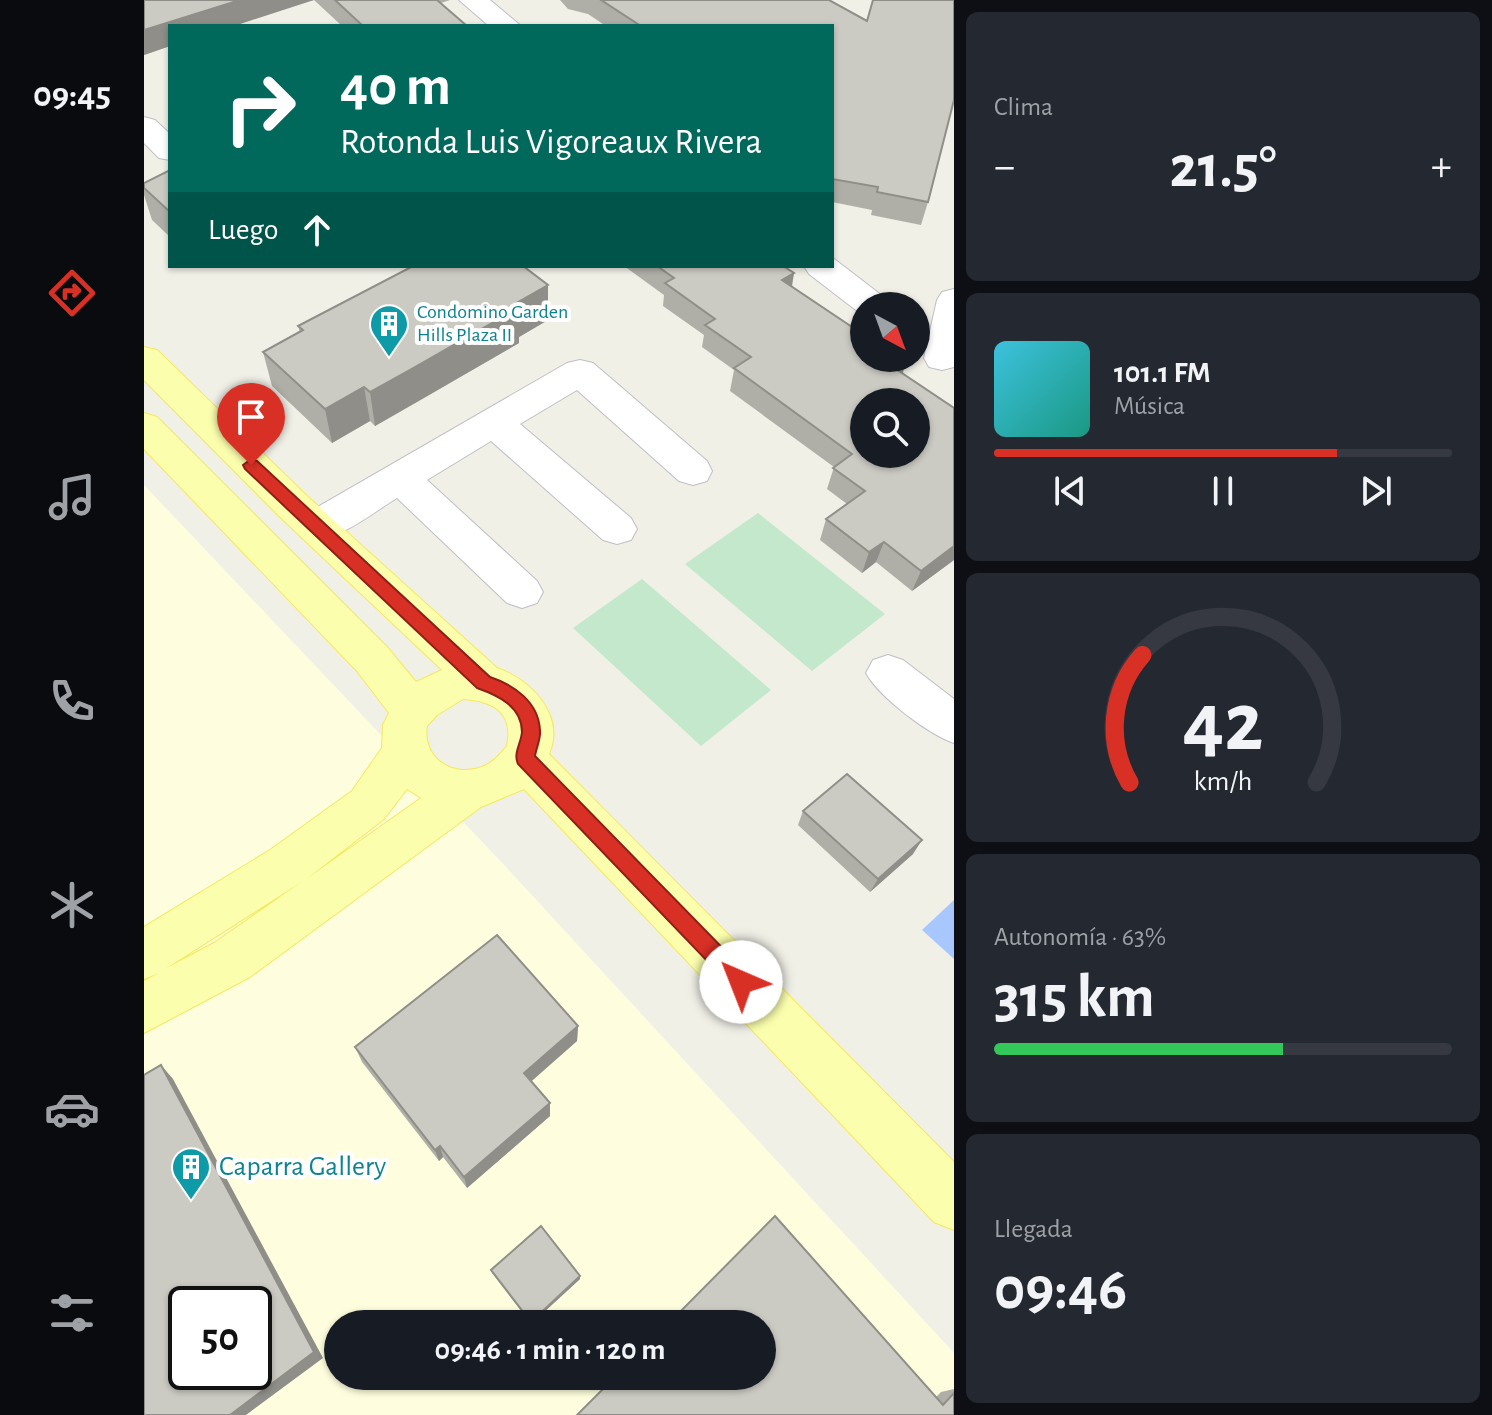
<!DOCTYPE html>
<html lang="es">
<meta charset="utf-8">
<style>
body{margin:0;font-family:"Alegreya Sans",sans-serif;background:#242831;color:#f1f3f6;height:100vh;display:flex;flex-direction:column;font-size:30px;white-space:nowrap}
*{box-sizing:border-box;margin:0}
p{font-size:26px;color:#9ea1a6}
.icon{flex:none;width:44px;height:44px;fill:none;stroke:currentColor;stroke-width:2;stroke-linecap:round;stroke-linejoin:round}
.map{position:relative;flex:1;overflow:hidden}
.panel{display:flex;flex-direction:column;gap:12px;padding:12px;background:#0d0f14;width:538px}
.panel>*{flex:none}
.guide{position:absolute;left:24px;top:24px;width:666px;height:244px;border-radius:0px;box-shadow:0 2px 6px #0004;background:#00695c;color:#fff;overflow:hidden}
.needle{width:52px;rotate:139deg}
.buttons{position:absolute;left:706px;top:292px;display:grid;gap:16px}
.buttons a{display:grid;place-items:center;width:80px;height:80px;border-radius:50%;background:#171b24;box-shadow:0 2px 6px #0004;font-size:40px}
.speed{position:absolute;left:24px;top:1286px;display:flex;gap:16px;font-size:40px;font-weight:700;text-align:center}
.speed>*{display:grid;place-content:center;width:104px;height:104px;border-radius:50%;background:#171b24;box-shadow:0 2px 6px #0004;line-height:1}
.speed .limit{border:4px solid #111;border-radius:12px;background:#fff;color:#111}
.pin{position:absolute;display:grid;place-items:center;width:68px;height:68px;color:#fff;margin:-82px -34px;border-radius:50% 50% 50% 0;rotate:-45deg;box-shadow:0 0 8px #0007}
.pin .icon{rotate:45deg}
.me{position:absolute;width:88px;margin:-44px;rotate:316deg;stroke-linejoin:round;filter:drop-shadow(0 0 6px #0008)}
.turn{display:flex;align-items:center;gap:28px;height:168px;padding:0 40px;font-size:36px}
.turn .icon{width:104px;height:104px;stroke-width:2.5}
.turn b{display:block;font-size:56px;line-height:68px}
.then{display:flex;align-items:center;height:76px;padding:0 40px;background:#0003;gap:16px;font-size:30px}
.big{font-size:60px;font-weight:600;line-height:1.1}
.panel .widget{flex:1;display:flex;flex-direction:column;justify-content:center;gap:12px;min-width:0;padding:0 28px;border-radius:12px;background:#242831}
.panel .dial{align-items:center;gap:0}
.dial svg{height:208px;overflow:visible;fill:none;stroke:#363941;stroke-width:7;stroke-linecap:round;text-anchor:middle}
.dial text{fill:#f1f3f6;stroke:none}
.song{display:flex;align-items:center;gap:24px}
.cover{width:96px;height:96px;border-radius:12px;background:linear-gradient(135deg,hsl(190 70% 55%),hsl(170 70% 35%))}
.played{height:8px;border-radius:4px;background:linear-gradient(90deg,#d93025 75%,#363941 75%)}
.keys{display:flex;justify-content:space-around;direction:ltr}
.heat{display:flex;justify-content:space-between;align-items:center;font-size:44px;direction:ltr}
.charge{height:12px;border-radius:6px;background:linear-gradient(90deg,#34c759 63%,#363941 0)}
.trip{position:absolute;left:180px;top:1310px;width:452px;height:80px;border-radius:40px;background:#171b24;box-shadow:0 2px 6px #0004;font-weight:600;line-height:80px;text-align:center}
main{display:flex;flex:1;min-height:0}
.menu{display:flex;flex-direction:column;width:144px;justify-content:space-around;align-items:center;background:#090b0e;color:#9ea1a6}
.menu .icon{width:56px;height:56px}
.menu .selected{color:#d93025}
.menu b{font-size:36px;color:#f1f3f6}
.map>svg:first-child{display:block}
</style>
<main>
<nav class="menu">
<b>09:45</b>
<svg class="icon selected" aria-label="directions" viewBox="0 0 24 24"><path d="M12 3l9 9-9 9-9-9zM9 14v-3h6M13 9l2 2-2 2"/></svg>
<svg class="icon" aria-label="music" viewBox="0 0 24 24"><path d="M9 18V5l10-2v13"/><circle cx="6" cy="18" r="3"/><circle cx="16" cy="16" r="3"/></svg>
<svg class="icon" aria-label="phone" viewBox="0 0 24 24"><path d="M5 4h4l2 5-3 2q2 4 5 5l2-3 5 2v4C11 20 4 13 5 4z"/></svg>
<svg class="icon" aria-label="climate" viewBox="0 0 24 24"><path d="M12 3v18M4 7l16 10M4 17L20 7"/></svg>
<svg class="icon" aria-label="car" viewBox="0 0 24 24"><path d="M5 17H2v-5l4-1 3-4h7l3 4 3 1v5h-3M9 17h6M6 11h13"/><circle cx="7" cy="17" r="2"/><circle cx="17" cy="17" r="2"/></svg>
<svg class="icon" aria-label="filters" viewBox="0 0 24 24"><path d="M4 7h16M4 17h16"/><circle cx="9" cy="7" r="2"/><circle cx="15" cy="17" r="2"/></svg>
</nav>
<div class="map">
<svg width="810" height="1415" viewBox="0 0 810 1415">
<rect width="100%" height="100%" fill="#f1f0e7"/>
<path fill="#fefede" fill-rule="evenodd" d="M0 485 362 867 810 1353V1415H0ZM42 1304H110V1372H42ZM194 1324H618V1376H194Z"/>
<path fill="#c3e8cb" d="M614 513 741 614 668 671 541 564Z
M498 579 627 690 557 746 429 628Z"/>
<path fill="#a8c7ff" d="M810 900V959L778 930Z"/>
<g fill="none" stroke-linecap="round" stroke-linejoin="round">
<g stroke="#bebfc5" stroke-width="2">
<path id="minor" d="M315 0H346L377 26H345Z
M0 117 11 120 26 134V160L15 158 0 143Z
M689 258 741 298 746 306H720V315L717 314 665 274 660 266H688Z
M810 289V367L798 370 785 367 780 358 793 300 798 292Z
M436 360 449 363 563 461 568 471 563 481 549 485 535 481 433 390 376 424 487 518 493 529 487 540 473 544 459 540 347 441 283 480 393 581 399 592 393 603 378 608 363 603 253 498C226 514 189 547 158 538L152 527 158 516 423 363Z
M744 655 759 660 810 699V743C784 734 735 697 722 673L729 660Z"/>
</g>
<g stroke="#f4e95d" stroke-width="2">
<path id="major" d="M0 347 13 350 163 496 353 668C386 679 422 715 405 754L810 1162V1230L790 1222 380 789 337 807 106 977 0 1033V981L15 973 0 979V927L126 850 208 791 238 748 239 725 245 713 213 671 0 449V413L13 417 243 647 272 682 298 670 135 516 0 380ZM319 699C349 701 370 712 363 746 356 754 349 763 338 767 308 778 278 758 283 726L293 715ZM263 789 277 798 161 880 240 819ZM159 881 70 943 21 969Z"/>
</g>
<use href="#minor" fill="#fff" fill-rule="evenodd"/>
<use href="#major" fill="#fbffad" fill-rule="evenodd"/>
</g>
<path fill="#afafa8" d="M0 0H306L297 3 323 26H198L170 0 26 26V46L0 55Z
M416 0H685L784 202 777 225 727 215 728 210 688 202V26H462L444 14 424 9Z
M26 170V237L8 220 0 195V183Z
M480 266H639L650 273 648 287 758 373 810 408V560L768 591 732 562 718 573 676 540 682 519 703 504 683 489 690 467 586 391 590 370 558 347 560 335 519 306 520 295Z
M404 320 375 337V343L275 401 231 426 226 421 188 443 128 386 119 352 156 332 154 326Z
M659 811 769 854 726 892 654 825Z
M434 1026 433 1041 387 1081 406 1103V1116L323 1188 299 1157 295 1161 218 1062 211 1047Z
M347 1270 436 1279 387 1324 348 1273Z
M810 1389V1415L792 1397 797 1392Z"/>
<path fill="#8f8e88" d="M96 0H170L90 26H26V46L0 55V30Z
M650 273 646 295 638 280Z
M404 285V320L375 337V343L231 426 226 392 369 305Z
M762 363 755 385 752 369Z
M220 387 226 421 188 443 181 409Z
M740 542 732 562 718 573 725 552Z
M810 546V560L768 591 777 571Z
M778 840 769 854 726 892 734 879Z
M434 1026 433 1041 381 1087 380 1073Z
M17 1065 29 1079 179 1358 102 1415H86Z
M406 1103V1116L323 1188 320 1177Z
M296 1146 299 1157 295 1161 291 1150Z
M436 1276V1279L387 1324V1322Z"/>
<path fill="#cccbc3" stroke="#8f8e88" stroke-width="2" fill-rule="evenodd" d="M0 0H96L0 30Z
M191 0H293L323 26H219Z
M457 0H685L723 21 729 0H810V100L784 202 733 192 734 187 688 179V26H497Z
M26 170V212L0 188V183Z
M269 266H379L404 285 369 305 374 308 271 367 226 392 220 387 181 409 119 352 159 330 154 326Z
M513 266H639L650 273 638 280 720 335V358H755L762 363 752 369 810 408V546L777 571 740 542 725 552 682 519 721 491 689 468 708 454 590 368 607 357 561 325 571 319 521 283 530 278ZM720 402H772V454H720Z
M703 774 778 840 734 879 659 811Z
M353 935 434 1026 380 1073 406 1103 320 1177 296 1146 291 1150 211 1047Z
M17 1065 170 1352 86 1415H0V1075ZM42 1304H110V1372H42Z
M631 1216 799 1405 810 1393V1415H433L472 1376H618V1324H524Z
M397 1226 436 1276 387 1322 347 1270Z"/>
<path fill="#d93025" stroke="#8d1f18" stroke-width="2" d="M107 459 113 461 346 677C370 685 395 702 396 731 397 738 392 749 391 756L605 975 608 982 605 989 597 992 590 989 374 764C369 753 377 744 378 732 378 706 353 695 333 688L101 469 99 465Z"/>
<defs>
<g id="building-pin" transform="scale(2)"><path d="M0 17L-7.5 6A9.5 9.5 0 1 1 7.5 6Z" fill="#0f9aa8" stroke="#fff"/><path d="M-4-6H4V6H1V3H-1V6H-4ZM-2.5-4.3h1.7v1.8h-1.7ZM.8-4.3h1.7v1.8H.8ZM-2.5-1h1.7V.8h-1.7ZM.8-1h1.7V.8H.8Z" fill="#fff"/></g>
</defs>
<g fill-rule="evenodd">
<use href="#building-pin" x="245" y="324"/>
<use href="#building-pin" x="47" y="1167"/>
</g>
<g text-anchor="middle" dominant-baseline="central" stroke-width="8" stroke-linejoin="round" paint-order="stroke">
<g font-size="20" fill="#0d838f" stroke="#fff" text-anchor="start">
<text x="273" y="312">Condomino Garden<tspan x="273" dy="23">Hills Plaza II</tspan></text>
</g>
<g font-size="28" fill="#0d838f" stroke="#fff" text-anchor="start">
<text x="75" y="1167">Caparra Gallery</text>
</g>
</g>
</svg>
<div class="buttons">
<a><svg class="needle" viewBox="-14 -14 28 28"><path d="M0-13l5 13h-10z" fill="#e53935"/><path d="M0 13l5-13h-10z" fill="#9ea1a6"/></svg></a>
<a><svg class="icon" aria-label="search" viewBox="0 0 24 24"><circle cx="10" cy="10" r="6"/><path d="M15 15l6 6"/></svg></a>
</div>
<div class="speed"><div class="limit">50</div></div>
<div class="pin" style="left:107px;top:465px;background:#d93025"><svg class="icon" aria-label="arrive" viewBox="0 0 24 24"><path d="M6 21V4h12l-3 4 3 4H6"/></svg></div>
<svg class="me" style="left:597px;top:982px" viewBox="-20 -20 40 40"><circle r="19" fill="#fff"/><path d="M0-13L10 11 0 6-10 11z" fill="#d93025"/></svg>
<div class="trip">09:46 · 1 min · 120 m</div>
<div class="guide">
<div class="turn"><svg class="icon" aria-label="right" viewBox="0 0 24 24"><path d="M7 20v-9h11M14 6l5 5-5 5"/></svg><div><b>40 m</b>Rotonda Luis Vigoreaux Rivera</div></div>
<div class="then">Luego<svg class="icon" aria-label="ahead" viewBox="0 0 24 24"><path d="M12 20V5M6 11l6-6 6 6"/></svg></div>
</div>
</div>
<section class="panel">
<div class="widget"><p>Clima</p>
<div class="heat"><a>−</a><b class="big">21.5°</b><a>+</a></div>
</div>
<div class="widget">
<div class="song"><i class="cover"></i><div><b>101.1 FM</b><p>Música</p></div></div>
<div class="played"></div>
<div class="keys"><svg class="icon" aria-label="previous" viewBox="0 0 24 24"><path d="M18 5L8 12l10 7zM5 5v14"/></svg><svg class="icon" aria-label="pause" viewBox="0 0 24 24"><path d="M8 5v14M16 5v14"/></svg><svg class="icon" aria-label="next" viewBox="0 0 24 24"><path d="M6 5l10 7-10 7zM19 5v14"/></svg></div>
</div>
<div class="widget dial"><svg viewBox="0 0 100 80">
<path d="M14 69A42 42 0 1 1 86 69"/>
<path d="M14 69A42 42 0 0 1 19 20" stroke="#d93025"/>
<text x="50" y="56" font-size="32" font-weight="700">42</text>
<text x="50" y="72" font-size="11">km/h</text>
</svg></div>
<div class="widget"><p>Autonomía · 63%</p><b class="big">315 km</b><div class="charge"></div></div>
<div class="widget"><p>Llegada</p><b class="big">09:46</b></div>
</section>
</main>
